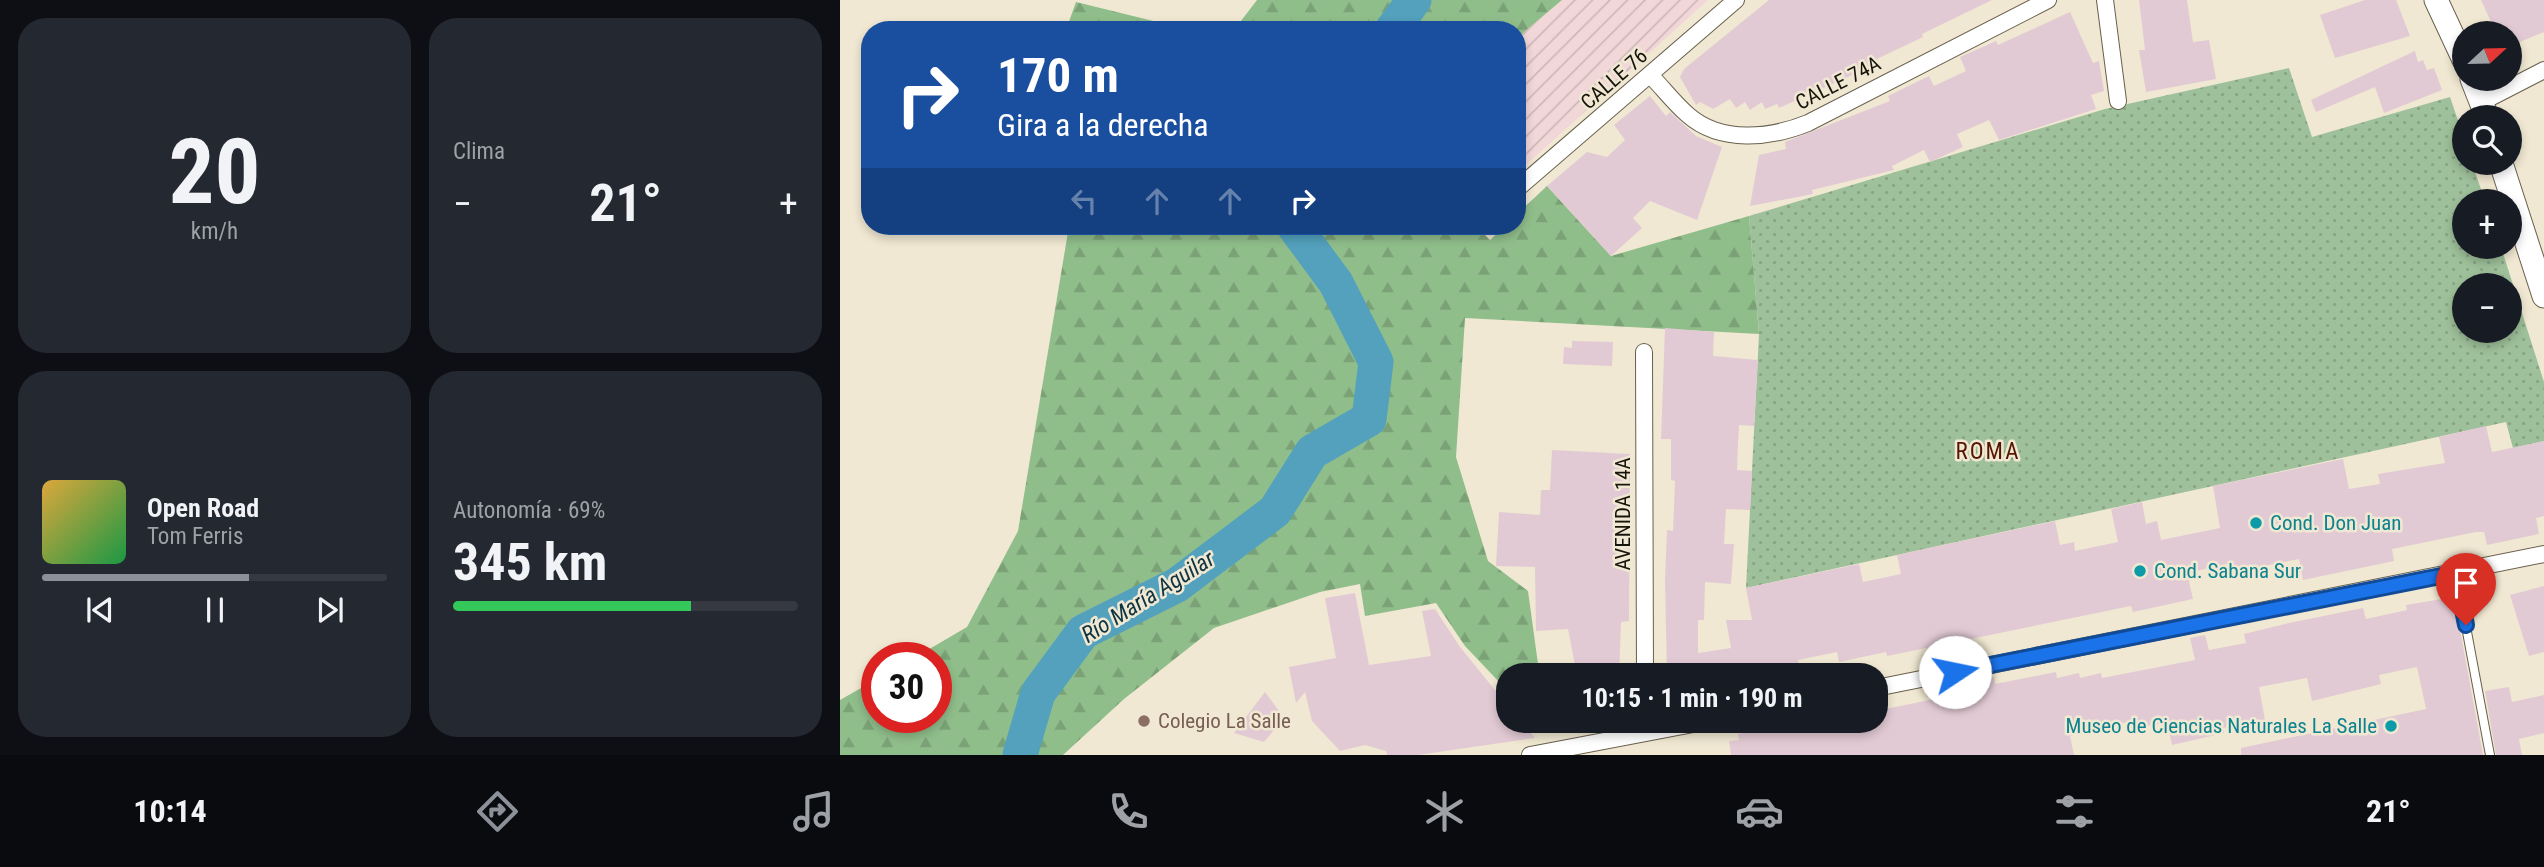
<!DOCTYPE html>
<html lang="es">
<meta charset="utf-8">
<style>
body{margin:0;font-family:"Roboto Condensed",sans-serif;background:#242831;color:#f1f3f6;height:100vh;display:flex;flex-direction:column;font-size:26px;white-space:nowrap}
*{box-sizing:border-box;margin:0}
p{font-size:23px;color:#9ea1a6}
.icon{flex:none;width:38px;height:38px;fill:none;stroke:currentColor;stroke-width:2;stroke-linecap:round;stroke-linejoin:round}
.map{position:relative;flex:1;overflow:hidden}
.panel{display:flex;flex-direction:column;gap:18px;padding:18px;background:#0d0f14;width:840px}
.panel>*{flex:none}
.hud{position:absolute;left:21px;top:21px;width:665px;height:214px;border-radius:28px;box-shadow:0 4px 10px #0003;background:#1a4fa0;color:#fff;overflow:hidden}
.needle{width:46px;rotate:68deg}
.tools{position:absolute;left:1612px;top:21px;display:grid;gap:14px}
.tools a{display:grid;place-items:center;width:70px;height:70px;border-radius:50%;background:#171b24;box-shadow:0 4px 10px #0003;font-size:35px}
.speed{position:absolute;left:21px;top:642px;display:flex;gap:14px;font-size:35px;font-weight:700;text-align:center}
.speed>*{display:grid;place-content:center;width:91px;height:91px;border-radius:50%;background:#171b24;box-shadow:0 4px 10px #0003;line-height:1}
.speed .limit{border:10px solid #d22;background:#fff;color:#111}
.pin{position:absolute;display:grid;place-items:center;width:60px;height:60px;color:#fff;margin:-72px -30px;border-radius:50% 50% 50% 0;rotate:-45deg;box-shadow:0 0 7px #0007}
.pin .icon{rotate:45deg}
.me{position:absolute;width:77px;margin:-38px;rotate:79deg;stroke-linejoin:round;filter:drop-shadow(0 0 5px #0008)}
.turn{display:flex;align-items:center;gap:24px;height:147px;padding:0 21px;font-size:32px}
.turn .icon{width:91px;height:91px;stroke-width:2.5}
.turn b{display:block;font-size:49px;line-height:60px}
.lanes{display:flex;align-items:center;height:66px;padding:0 21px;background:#0003;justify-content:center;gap:35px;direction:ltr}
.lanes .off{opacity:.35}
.big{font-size:52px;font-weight:700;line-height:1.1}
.panel .card{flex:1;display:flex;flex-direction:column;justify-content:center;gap:10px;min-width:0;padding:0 24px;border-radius:28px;background:#242831}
.panel .dial{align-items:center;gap:0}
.dial b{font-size:91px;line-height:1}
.song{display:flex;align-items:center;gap:21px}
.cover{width:84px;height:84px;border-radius:10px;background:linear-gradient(135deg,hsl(40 70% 55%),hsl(140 70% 35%))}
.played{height:7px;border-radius:4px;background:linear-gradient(90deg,#8c9099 60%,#363941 60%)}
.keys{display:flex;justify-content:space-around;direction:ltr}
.heat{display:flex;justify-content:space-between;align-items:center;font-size:38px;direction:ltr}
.charge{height:10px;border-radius:5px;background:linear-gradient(90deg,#34c759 69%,#363941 0)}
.panel .tiles{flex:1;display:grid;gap:18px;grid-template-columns:repeat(2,1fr)}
.trip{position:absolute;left:656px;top:663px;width:392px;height:70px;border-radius:28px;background:#171b24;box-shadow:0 4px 10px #0003;font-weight:700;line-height:70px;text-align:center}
.menu{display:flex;height:112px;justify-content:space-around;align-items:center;background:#090b0e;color:#9ea1a6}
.menu .icon{width:49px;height:49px}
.menu .active{color:#8c9099}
.menu b{font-size:32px;color:#f1f3f6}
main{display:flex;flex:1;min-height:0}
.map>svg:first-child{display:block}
</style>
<main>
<section class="panel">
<div class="tiles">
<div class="card dial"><b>20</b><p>km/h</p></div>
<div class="card"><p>Clima</p>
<div class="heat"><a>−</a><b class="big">21°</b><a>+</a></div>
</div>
<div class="card">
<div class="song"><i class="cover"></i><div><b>Open Road</b><p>Tom Ferris</p></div></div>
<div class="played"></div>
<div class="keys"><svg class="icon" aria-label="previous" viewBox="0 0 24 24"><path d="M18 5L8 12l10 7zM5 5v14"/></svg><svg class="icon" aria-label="pause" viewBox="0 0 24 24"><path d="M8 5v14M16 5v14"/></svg><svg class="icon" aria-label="next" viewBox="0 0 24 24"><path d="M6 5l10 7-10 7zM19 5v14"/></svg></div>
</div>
<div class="card"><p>Autonomía · 69%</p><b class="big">345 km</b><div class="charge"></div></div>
</div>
</section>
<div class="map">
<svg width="1704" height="755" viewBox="0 0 1704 755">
<defs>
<pattern id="industrial-furrows" width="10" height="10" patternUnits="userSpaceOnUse" patternTransform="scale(1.75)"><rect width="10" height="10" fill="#f2d7d9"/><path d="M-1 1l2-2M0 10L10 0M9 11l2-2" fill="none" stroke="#cfb8b9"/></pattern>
<pattern id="grass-dots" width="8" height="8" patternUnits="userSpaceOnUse" patternTransform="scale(1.75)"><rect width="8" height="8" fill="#9ec09a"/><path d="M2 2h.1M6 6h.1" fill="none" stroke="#87a484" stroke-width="1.8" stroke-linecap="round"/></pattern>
<pattern id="forest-firs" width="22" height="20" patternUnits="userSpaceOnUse" patternTransform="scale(1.75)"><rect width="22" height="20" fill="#90be8b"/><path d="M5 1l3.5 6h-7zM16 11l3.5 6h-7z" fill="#7ba277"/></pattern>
</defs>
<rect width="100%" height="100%" fill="#f0e8d2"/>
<path fill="url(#industrial-furrows)" d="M722 0H868L677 173V38Z"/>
<path fill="url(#grass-dots)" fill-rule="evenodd" d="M1449 68 1472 137 1610 97 1624 138V163H1632L1645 201H1624V247H1661L1704 382V441L1673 448 1666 422 906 588 919 334 909 216 1265 109ZM1624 285H1670V331H1624Z"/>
<path fill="url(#forest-firs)" d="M417 0H722L677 38V30H394Z
M236 2 350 30H226Z
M707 186 771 256 909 216 919 334 625 318 616 457 648 561 688 591 698 664 670 670 662 685 625 646 596 603 525 616 520 584 480 592 374 628 284 699 223 755H0V700L37 679V718H96V658H74L127 627 178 531 229 226H636L650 240 665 226H677V214Z"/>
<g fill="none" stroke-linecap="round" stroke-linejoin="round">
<path stroke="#53a1bd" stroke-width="35" d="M552 30 574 0
M180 755 198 693 243 632 337 585 435 511 472 452 529 419 536 362 496 283 454 226"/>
</g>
<path fill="#e2cad4" d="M929 0H1152L1082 34 1083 37 1037 59 1039 63 939 108 937 104 925 109 922 102 910 110 905 102 896 108 890 99 873 109 860 102 856 105 840 77 844 69Z
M1299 0H1347L1353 42 1369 40 1376 79 1306 92 1299 50H1305Z
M1525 0H1556L1570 36 1495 58 1480 15Z
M1641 0H1704V32L1670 46V33H1656Z
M1230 12 1253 63 1259 61 1264 91 1251 95 1256 109 1159 140 1149 120 1117 134 1123 147 1090 162 1084 150 1052 166 1054 170 972 190 973 194 910 206 919 155 946 149 945 142 1050 101 1048 96 1089 76 1094 86 1126 71 1120 57 1156 41 1158 45Z
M1575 51 1578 62 1583 60 1587 70 1594 68 1602 90 1544 113 1535 87 1476 112 1471 100Z
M810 96 826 116 830 112 856 136 882 147 857 220 810 201 793 218 802 228 771 256 707 186 747 152 767 157 785 140 774 125Z
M825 328 874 332 873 356 918 360 914 426 899 425 898 443 897 470 912 471 910 510 886 509 884 544H894L891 584 865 582 864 620H858V653L891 648 886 620H912L906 588 1019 564 1023 582 1061 574 1057 555 1215 521 1220 545 1234 542 1235 551 1278 542 1271 509 1302 502 1306 524 1317 521 1321 540 1380 528 1373 486 1503 459 1509 489 1540 484 1538 474 1605 463 1599 437 1646 426 1652 452 1704 441V516L1696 518 1699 534 1647 545 1644 532H1636L1552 549 1554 561 1463 580 1459 559 1388 573 1387 564 1347 573 1353 599 1293 612 1291 606 1047 656 1046 652 999 662 997 652 958 660 961 676H827L825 579 827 530 833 531 835 481 831 480V439H821Z
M732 341 773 342 772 366 723 364 724 347 732 348Z
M712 450 790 454 789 621 781 622 779 676H737L728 629 696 631 695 567 656 566 659 512 700 515 701 490H710Z
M1704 586V652L1689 656 1670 595Z
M515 593 529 665 591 656 582 611 595 609 620 647 668 706V721H681L695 738 578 755H547L546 751 525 745 500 751 472 721 465 692 456 703 449 667 496 658 485 598Z
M1614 597 1643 755H1401V748L1586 709 1577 667 1539 675 1541 684 1472 701 1467 678 1419 687 1425 720 1383 728 1384 733 1332 745 1327 722 1289 730 1287 722 1230 736 1234 755H891L889 741 899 740 898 734 969 721H1036V711L1099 698 1097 688 1154 677 1155 684 1216 672 1217 678 1239 673 1240 678 1261 673 1262 678 1355 660 1350 638 1365 635 1369 650 1406 643 1404 634 1449 623 1523 608 1526 619 1567 610 1566 605Z
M1669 687 1672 702 1704 695V733L1679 739 1682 755H1656L1645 691Z
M425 692 444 718 424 742 394 733Z"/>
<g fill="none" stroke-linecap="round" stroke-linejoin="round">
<g stroke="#68604d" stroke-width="10">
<path id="lane" d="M1616 573 1650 755"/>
</g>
<g stroke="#68604d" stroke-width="18">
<path id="street" d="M1265 0 1278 101
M810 75C823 88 834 103 848 115 881 144 931 138 968 123L1208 0
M1642 102 1704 70
M677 189 896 0
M804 352 805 676
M1036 688 1704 554
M690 755 869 721"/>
</g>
<g stroke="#68604d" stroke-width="25">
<path id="secondary" d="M1596 0 1624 60
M1632 79 1647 117
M1661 163 1704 296"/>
</g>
<use href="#lane" stroke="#fff" stroke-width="8"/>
<use href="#street" stroke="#fff" stroke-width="16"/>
<use href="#secondary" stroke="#fff" stroke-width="23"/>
</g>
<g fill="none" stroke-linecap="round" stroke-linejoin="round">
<g stroke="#114b97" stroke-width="18">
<path id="route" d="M1115 672 1616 573 1626 625"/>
</g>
<use href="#route" stroke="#1a73e8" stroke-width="12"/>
</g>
<g fill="#0f9aa8" stroke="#f0e8d2" stroke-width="2.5">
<circle cx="1416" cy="523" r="7"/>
<circle cx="1300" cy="571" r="7"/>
<circle cx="1551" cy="726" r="7"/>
</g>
<circle fill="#8d6e63" stroke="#f0e8d2" stroke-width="2.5" cx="304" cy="721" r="7"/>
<g text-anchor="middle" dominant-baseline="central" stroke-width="5" stroke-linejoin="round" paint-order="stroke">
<g font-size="21" fill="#17140c" stroke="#f0e8d2">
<text transform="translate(774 79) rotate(-41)">CALLE 76</text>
<text transform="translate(998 83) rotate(-27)">CALLE 74A</text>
<text transform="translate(783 514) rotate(-90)">AVENIDA 14A</text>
</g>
<g font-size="21" fill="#0d838f" stroke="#f0e8d2" text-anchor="start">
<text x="1430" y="523">Cond. Don Juan</text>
<text x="1314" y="571">Cond. Sabana Sur</text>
<text x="1537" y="726" text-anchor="end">Museo de Ciencias Naturales La Salle</text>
</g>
<g font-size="21" fill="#785e54" stroke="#f0e8d2" text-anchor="start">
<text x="318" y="721">Colegio La Salle</text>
</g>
<g font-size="23" letter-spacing="2" fill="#551500" stroke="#f0e8d2">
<text x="1148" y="451">ROMA</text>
</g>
<g font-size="23" font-style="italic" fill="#0f3441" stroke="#f0e8d2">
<text transform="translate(308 597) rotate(-32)">Río María Aguilar</text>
</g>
</g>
</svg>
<div class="tools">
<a><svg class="needle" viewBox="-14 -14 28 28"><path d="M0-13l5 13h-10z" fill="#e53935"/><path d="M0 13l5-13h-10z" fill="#9ea1a6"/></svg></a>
<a><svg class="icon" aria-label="search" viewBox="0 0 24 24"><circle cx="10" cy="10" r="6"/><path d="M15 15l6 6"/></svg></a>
<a>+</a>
<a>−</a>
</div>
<div class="speed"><div class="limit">30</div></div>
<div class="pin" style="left:1626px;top:625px;background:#d93025"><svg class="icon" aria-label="arrive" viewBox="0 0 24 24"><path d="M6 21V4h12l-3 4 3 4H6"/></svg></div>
<svg class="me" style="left:1115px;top:672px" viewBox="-20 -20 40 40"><circle r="19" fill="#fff"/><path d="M0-13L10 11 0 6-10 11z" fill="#1a73e8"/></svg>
<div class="trip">10:15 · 1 min · 190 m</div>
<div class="hud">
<div class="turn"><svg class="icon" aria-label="right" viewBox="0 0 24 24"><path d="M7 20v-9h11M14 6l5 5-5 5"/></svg><div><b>170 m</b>Gira a la derecha</div></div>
<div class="lanes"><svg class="icon off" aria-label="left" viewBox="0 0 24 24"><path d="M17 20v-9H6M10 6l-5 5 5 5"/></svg><svg class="icon off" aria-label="ahead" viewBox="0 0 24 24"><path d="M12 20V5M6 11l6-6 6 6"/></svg><svg class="icon off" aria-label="ahead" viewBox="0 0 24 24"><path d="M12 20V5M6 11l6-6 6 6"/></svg><svg class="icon" aria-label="right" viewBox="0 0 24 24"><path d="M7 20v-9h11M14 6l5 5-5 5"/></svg></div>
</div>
</div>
</main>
<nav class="menu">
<b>10:14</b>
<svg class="icon active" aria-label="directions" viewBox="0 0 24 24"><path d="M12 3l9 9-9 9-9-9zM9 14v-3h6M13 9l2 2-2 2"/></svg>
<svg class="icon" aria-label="music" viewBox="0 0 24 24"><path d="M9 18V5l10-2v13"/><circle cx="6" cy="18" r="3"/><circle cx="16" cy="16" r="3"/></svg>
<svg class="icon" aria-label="phone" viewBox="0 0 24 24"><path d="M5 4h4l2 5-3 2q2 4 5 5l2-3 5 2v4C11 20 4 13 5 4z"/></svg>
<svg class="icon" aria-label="climate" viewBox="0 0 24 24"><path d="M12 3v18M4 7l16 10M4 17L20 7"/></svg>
<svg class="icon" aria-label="car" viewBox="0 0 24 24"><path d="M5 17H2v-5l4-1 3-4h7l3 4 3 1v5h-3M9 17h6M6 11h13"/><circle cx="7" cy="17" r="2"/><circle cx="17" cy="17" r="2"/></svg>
<svg class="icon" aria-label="filters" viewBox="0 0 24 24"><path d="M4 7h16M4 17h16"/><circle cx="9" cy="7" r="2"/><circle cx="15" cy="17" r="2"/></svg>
<b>21°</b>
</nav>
